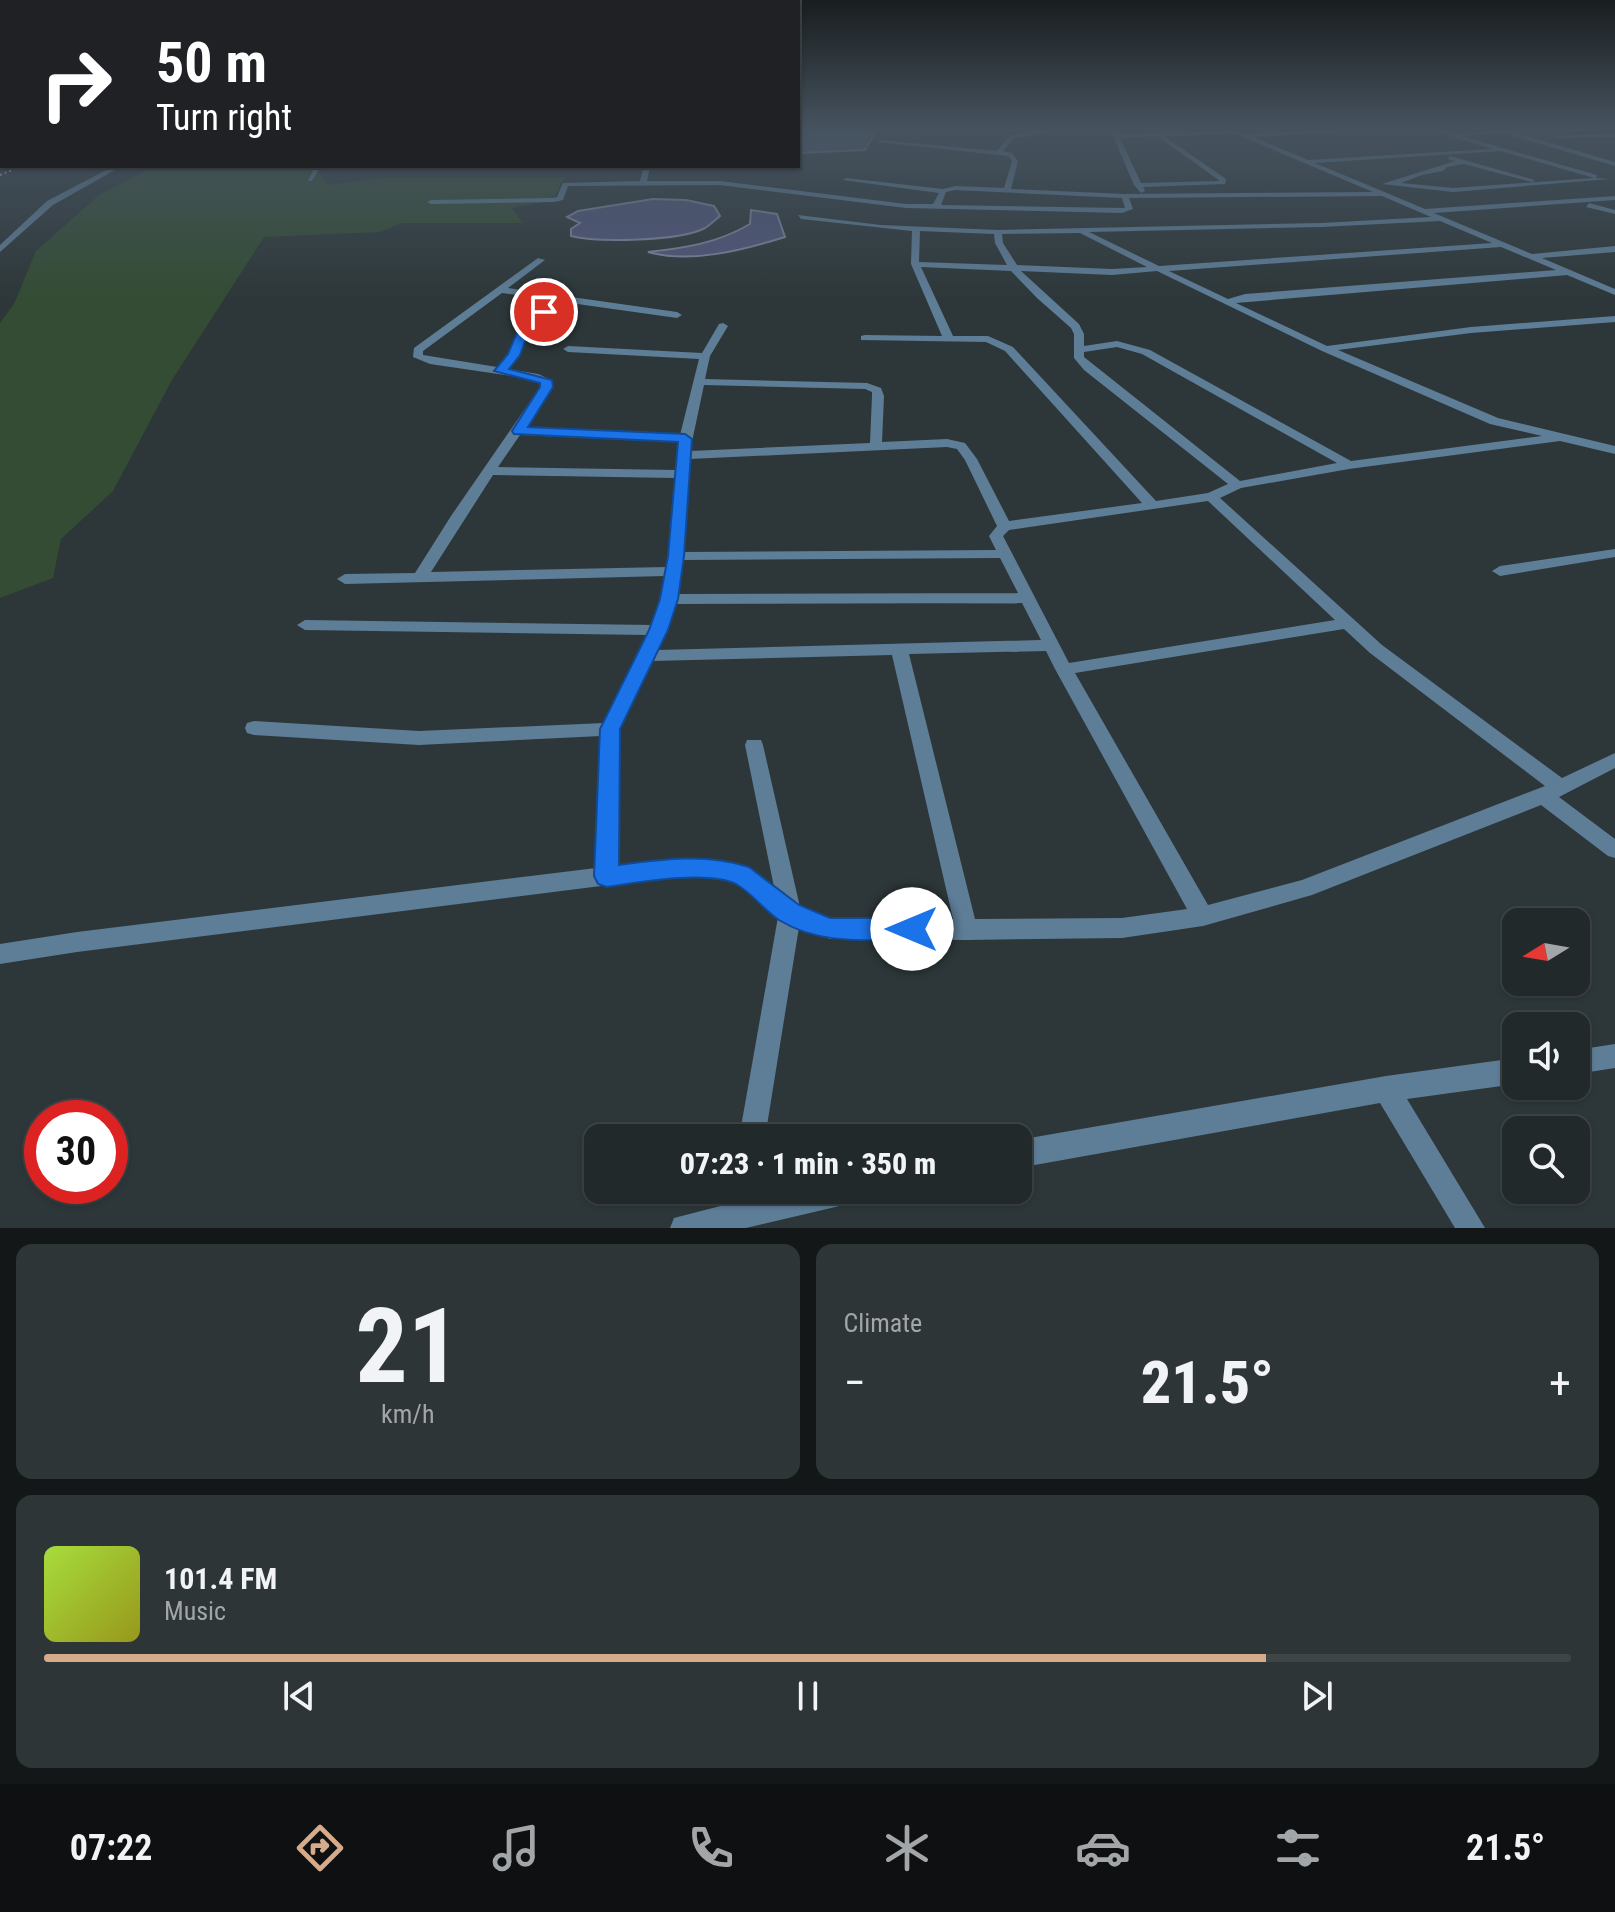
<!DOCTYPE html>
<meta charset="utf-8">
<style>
body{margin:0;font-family:"Roboto Condensed",sans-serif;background:#2e3537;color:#f1f3f6;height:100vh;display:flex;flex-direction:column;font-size:30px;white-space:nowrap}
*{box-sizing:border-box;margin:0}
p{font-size:26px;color:#a2a6a9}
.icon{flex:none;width:44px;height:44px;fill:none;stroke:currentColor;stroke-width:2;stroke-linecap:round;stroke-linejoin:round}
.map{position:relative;height:1228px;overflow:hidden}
.details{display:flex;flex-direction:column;gap:16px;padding:16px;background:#131718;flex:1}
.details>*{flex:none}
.hud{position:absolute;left:0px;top:0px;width:800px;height:168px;box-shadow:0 2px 6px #0004,0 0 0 2px #3f4547;background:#202124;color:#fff;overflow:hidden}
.needle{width:52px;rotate:259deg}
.tools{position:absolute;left:1502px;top:908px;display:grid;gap:16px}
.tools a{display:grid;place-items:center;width:88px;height:88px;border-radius:16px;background:#22292b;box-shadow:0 2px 6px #0004,0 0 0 2px #3f4547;font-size:40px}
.speed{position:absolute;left:24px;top:1100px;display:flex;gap:16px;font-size:40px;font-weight:700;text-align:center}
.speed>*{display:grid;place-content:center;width:104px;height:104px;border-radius:50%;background:#22292b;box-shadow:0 2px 6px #0004,0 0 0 2px #3f4547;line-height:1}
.speed .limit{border:12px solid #d22;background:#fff;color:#111}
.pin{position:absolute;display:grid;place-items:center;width:68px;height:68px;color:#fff;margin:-34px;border:4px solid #fff;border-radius:50%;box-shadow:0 2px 8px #0007}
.me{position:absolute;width:88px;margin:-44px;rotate:270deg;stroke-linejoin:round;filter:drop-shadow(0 0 6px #0008)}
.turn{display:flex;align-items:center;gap:28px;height:168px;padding:0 24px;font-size:36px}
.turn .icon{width:104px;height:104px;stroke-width:2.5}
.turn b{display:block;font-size:56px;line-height:68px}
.big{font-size:60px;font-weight:800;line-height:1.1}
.details .tile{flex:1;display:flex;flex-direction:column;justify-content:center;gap:12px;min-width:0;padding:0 28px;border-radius:16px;background:#2e3537}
.details .dial{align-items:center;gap:0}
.dial b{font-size:104px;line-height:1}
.song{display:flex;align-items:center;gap:24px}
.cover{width:96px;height:96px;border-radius:12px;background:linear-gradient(135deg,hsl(80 70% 55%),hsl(60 70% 35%))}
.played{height:8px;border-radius:4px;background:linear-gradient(90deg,#d6ab8b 80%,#3f4547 80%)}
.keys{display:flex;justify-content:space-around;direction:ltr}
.heat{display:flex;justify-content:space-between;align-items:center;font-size:44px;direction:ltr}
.details .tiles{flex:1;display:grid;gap:16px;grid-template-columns:1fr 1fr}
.tile:last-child{grid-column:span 2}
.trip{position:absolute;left:584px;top:1124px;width:448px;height:80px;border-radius:16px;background:#22292b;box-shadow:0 2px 6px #0004,0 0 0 2px #3f4547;font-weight:800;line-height:80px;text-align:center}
.dock{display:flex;height:128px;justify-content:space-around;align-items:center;background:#0e1011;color:#a2a6a9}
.dock .icon{width:56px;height:56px}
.dock .active{color:#d6ab8b}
.dock b{font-size:36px;color:#f1f3f6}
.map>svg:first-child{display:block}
</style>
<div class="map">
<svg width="1615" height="1228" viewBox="0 0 1615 1228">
<rect width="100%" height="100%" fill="#2d3739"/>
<path fill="#334c33" d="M154 166H314L328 185 383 178H564L553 200 512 208 523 223H402L380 232 264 237 172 380 113 491 61 539 53 578 0 598V323L14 304 36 251 98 196Z"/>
<path fill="#50567b" stroke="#7f859f" stroke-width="2" d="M798 129H877L865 150 798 153Z
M653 199 686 200 714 206 720 216C715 220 710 225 705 228 681 241 597 243 571 236V229L580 223 567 217 578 211Z
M751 210 777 214 785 237C743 250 691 264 648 252 685 248 718 243 750 224Z"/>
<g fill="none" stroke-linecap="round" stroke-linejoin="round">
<path fill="#5e7d97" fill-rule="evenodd" d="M1044 129H1050L1048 133 1014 138 1003 151 1012 153 1018 161 1011 189 1125 194 1373 192 1236 134 1164 136 1226 179 1225 184 1143 187 1145 191 1141 193 1134 185 1110 129H1116L1118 134 1229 131 1227 129 1246 134 1339 129 1337 132 1253 137 1308 160 1492 149 1428 129 1456 134 1512 129 1515 131 1513 132 1615 162V166L1503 133 1461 136 1597 175 1596 178 1610 179 1453 192 1382 184 1455 161 1448 159 1450 156 1535 180 1532 182 1464 164 1447 167 1443 171 1422 175 1401 183 1453 188 1594 178 1501 151 1315 163 1425 209 1615 196V200L1434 213 1532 254 1615 246V252L1542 258 1615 289V295L1567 275 1236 303 1327 346 1471 327 1615 316V322L1471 333 1338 350 1498 418 1615 446V454L1560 441 1349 469 1241 488 1220 498 1382 645 1562 778 1615 753V768L1559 797 1615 839V858L1608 856 1541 805 1312 895 1203 926 1122 938 967 940 830 939 799 927 765 1138H739L778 917 736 882 706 878H664L77 952 0 964V944L77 932 596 868 601 736 419 745 254 735 247 733 245 728 247 723 254 721 419 731 604 723 648 635 305 630 297 625 305 620 653 625 665 576 345 584 337 579 345 574 415 573 451 516 540 387V382L532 379 430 364 413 357 414 348 538 258 545 260 508 288 677 312 682 315 677 318 563 302 531 327 519 355 508 369 538 374 552 380V387L524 428 680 435 699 359 568 352 563 349 568 346 702 353 719 324 723 323 728 326 710 356 705 379 867 383 881 388 884 396 882 442 947 439 965 443 977 459 1009 521 1142 503 1005 351 986 342 861 340V336L865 335 942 336 911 264 912 231 801 219 798 215 881 225 998 230 1321 223 1431 217 1382 196 1129 198 1133 209 1122 213 906 208 720 185 568 186 563 200 554 202 431 204 427 202 431 200 553 198 557 197 563 183 640 181 644 166H650L647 181H720L906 204H933L939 193 843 180 846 178 943 189 955 186 1004 188 1012 161 1008 156 877 142 880 140 997 151 1010 135ZM1157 136 1220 181 1141 183 1120 138ZM955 190 1122 198 1125 208 941 205 946 192ZM1440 221 1492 243 1159 266 1089 232 1321 227ZM920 231 994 234 995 243 1007 265 919 262ZM1080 233 1147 267 1112 269 1017 265 1003 243 1002 234ZM1501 247 1556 270 1245 294 1228 299 1169 271ZM921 267 1011 271 1037 298 1071 328 1074 334V358L1084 370 1228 484 1208 493 1156 501 1013 347 988 336H953ZM1021 271 1112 275 1157 271 1322 351 1490 424 1542 436 1351 461 1150 350 1117 341 1084 346V334L1079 324ZM502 293 553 300 523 324 509 354 497 367 423 355V351ZM1117 347 1142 354 1337 463 1240 481 1084 357V352ZM704 385 865 389 872 392V396L870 443 690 451ZM520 435 679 442 676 470 498 467ZM947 447 957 449 965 460 997 526 989 536 996 550 684 552 690 459ZM493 475 675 478 667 567 431 572ZM1208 501 1335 620 1069 663 1003 536 1009 530ZM1000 558 1018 593 678 594 683 560ZM1022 603 1041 640 657 650 675 604ZM1344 629 1370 653 1545 786 1302 880 1208 905 1075 673ZM1046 651 1055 669 1187 909 1122 918 975 919 909 654ZM892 655 953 919H831L800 907 763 745 761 740H747L745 745 774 887C766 881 758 873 749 868 722 853 649 862 618 866L619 729 652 661Z
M1615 133V137L1554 138 1557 136Z
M114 166H122L53 205 0 252V245L47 201Z
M315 166H321L312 181H308Z
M1589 203 1615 210V214L1586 207Z
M1615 549V557L1500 576 1492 571 1500 566Z
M1615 1044V1068L1576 1074V1050Z
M1516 1058V1084L1407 1099 1485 1228H1455L1380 1103 1018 1168V1140L1386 1076Z
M730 1190H758L757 1197 787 1190H862L858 1200 848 1204 746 1228H670L674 1218 728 1204Z"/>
<path stroke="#c3cacc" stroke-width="2" stroke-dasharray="2 3" stroke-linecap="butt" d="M0 175 22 166"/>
</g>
<linearGradient id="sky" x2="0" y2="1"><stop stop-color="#191e1f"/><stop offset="0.43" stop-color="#46535f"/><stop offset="1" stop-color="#46535f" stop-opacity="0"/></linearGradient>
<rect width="1615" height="301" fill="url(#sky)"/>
<path fill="#1a73e8" stroke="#114b97" stroke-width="2" d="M540 310 549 312 528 333 520 355 509 369 552 380 553 387 528 427 685 434 692 439 684 556 678 599 668 630 620 729 619 865C662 859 708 853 749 867L799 905 830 918H912L921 921 925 929 921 937 912 940C867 940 819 945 779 920 764 910 752 893 736 884 708 870 638 882 607 887L598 884 594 876 600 729 649 630 660 599 668 556 678 442 514 434 512 431 540 387V383L494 371 508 354 518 330Z"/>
</svg>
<div class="tools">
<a><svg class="needle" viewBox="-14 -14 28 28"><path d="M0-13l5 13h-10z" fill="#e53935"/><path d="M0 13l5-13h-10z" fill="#a2a6a9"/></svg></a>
<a><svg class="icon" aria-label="sound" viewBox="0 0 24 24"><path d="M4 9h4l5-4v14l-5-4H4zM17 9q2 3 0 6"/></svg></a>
<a><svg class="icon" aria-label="search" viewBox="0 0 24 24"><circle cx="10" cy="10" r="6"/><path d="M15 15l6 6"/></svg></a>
</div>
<div class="speed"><div class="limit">30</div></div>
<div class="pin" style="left:544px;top:312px;background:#d93025"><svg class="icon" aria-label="arrive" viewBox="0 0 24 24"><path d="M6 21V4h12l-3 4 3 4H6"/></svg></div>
<svg class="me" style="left:912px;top:929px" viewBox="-20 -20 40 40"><circle r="19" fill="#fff"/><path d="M0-13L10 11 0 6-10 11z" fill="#1a73e8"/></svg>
<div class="trip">07:23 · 1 min · 350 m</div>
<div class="hud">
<div class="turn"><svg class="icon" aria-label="right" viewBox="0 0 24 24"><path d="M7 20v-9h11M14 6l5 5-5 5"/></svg><div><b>50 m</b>Turn right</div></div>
</div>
</div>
<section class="details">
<div class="tiles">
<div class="tile dial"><b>21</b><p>km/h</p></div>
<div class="tile"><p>Climate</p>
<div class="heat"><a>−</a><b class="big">21.5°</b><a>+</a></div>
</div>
<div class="tile">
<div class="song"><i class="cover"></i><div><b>101.4 FM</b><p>Music</p></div></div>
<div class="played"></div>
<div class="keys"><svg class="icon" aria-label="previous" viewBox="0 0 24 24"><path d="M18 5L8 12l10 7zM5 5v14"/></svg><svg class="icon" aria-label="pause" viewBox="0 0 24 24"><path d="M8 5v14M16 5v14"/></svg><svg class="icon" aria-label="next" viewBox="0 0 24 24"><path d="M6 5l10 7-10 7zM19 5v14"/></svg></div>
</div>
</div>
</section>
<nav class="dock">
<b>07:22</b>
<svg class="icon active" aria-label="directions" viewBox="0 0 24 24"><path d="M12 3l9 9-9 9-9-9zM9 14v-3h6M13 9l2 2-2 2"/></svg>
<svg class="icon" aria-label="music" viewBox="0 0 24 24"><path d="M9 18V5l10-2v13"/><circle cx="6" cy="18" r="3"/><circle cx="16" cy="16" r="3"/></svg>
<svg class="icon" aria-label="phone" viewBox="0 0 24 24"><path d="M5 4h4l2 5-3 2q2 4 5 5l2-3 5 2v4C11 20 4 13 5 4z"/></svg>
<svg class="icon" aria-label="climate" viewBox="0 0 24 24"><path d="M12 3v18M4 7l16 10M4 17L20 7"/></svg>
<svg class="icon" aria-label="car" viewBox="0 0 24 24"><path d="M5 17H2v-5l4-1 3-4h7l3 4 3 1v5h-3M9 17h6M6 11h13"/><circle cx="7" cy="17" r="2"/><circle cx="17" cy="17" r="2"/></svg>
<svg class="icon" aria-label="filters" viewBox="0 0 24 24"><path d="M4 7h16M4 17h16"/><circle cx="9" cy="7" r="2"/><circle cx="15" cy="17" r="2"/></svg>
<b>21.5°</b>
</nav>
